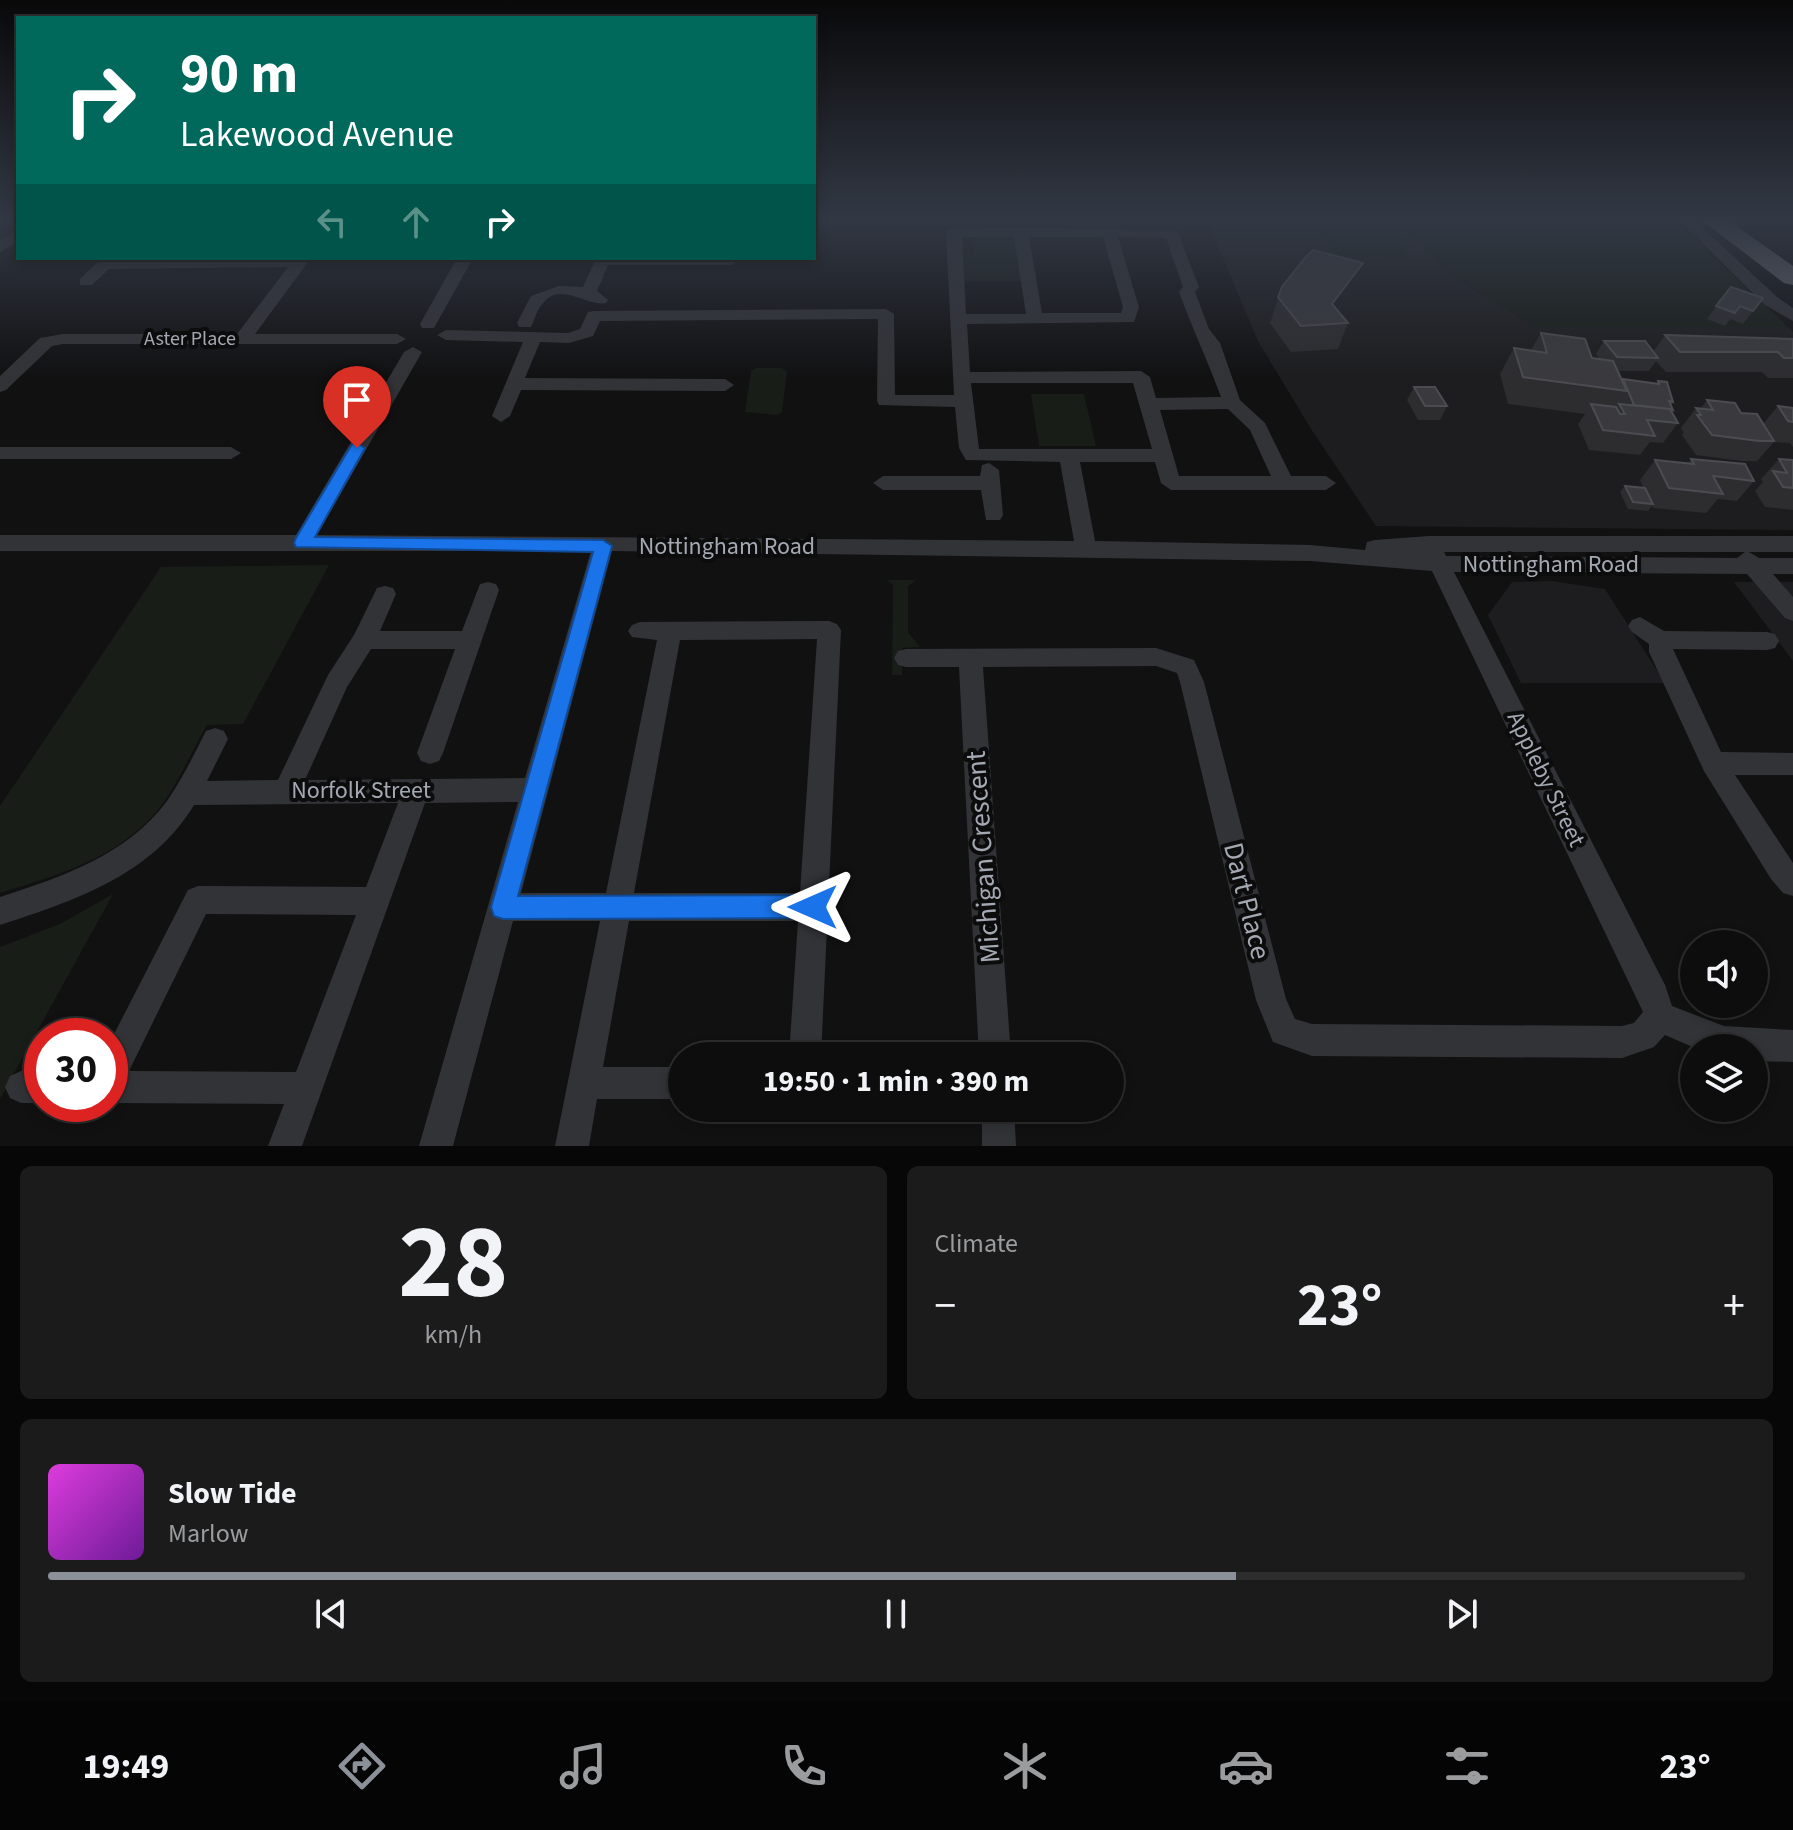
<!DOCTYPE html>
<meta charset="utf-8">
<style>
body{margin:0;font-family:"Source Sans 3",sans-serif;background:#1b1b1c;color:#f1f3f6;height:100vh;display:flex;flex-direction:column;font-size:30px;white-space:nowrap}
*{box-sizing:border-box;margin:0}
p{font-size:26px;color:#9a9c9e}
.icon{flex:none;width:44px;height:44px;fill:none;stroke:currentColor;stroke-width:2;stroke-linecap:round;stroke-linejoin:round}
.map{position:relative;height:1146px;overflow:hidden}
.panel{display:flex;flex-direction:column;gap:20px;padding:20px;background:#070708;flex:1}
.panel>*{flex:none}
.guide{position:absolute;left:16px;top:16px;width:800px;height:244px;border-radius:0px;box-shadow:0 4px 12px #0003,0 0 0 2px #2d2d2e;background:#00695c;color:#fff;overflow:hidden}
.tools{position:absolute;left:1680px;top:930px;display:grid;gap:16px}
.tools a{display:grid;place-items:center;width:88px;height:88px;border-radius:50%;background:#0d0d0e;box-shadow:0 4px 12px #0003,0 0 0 2px #2d2d2e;font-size:40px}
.speed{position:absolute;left:24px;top:1018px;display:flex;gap:16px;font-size:40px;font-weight:700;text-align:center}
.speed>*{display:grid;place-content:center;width:104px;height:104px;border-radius:50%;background:#0d0d0e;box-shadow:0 4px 12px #0003,0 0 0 2px #2d2d2e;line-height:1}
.speed .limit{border:12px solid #d22;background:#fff;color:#111}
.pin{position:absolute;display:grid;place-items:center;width:68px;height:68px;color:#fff;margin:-82px -34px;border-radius:50% 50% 50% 0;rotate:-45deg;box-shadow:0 0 8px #0007}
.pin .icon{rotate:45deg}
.me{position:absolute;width:88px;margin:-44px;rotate:270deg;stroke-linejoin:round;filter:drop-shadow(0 0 6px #0008)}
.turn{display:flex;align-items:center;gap:28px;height:168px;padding:0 32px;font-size:36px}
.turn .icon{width:104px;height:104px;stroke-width:2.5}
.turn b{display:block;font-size:56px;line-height:68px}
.lanes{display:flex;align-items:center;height:76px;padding:0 32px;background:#0003;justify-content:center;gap:40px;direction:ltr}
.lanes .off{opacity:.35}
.big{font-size:60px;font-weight:700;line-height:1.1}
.panel .card{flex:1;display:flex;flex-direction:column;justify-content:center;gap:12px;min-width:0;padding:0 28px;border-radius:12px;background:#1b1b1c}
.panel .dial{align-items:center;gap:0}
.dial b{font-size:104px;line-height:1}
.song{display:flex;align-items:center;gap:24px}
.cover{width:96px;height:96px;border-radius:12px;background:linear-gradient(135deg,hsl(300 70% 55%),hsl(280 70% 35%))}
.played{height:8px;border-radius:4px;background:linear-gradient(90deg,#8c9099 70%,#2d2d2e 70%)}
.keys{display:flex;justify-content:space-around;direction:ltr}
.heat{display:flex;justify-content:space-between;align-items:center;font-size:44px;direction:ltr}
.panel .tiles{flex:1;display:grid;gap:20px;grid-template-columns:1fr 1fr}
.card:last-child{grid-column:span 2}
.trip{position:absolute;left:668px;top:1042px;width:456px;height:80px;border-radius:40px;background:#0d0d0e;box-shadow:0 4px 12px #0003,0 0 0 2px #2d2d2e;font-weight:700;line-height:80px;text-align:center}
.dock{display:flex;height:128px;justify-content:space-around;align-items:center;background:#050506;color:#9a9c9e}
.dock .icon{width:56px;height:56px}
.dock .on{color:#8c9099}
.dock b{font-size:36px;color:#f1f3f6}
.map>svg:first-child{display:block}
</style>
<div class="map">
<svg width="1793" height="1146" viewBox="0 0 1793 1146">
<rect width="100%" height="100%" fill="#111112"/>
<path fill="#1d1d1f" d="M1206 218H1401L1413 237 1443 266 1467 285 1537 327H1788L1793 332V530L1376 526 1311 429 1258 341Z
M1552 581 1605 589 1665 683H1521L1488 615 1512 582Z
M1734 582H1793V661Z"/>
<path fill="#181d18" d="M1316 218H1384L1408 257 1336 256Z
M1401 218H1673L1788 327H1537L1467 285 1442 266 1413 237Z
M973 234H1015L1022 281H963L962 253H974Z
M756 368H782L787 371 782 412 777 415 745 412 751 371Z
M1031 394H1084L1096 446H1039Z
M329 565 243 724 207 725C191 752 177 787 157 811 116 859 58 875 0 893V806L161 567Z
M887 580H916L908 586V632L920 647 902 648V675H892L893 585Z
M113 894 0 1099V947L60 924Z"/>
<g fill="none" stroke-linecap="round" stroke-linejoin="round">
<path fill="#323337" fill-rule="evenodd" d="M1677 218H1692L1777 297 1793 308V321L1765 305Z
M954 227 1177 230 1199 287 1195 292 1209 329 1220 343 1240 400 1265 423 1291 476H1326L1336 483 1326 490H1171L1161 483 1155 462H1080L1095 541 1310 545 1365 550 1367 542 1375 540 1429 536H1793V552H1749L1759 558H1793V574H1773L1793 597V621L1785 618 1747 574 1454 572 1665 985 1672 1006 1724 1026 1793 1030V1062L1754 1061V1048H1695L1665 1035 1654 1047 1622 1058 1312 1056 1273 1042 1256 1000 1180 682 1177 673 1156 666 983 667 1011 1056H979L959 667H906L898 665 894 658 898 651 906 649 1156 648 1194 660 1204 682 1286 999 1295 1019 1312 1024 1622 1026 1634 1023 1643 1012 1432 571 1310 561 612 551 521 893H606L657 640 632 637 628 631 632 625 640 622 829 621 837 624 841 630 821 1056H789L798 921H629L603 1067H682V1099H597L589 1146H555L600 921H513L453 1146H419L518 802 425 803 302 1146H268L284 1104 110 1103V1042L188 890 198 886 366 887 398 803 194 805C152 875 74 901 0 925V897C62 877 127 855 167 801 182 779 194 755 206 731L215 728 224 731 228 739 207 781 278 780 328 675 354 635 377 588 385 586 393 588 396 594 380 631H462L480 584 488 582 496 584 499 590 443 753 439 761 430 764 421 761 417 753 455 649H371L347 687 305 780 525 778 591 551H0V535H296L404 352 413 347 422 352 317 535 1074 541 1060 462 966 460 959 448 955 407 879 405 877 401 878 319 600 321 593 336 569 343 540 342 525 378 725 379 734 385 725 391 521 390 510 416 501 422 492 416 523 342 446 340 437 335 446 330 568 333 580 329 588 312 594 311 886 309 894 314 895 395H954L946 232ZM962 237H1014L1026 314H966ZM1029 237H1103L1123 307 1121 313H1042ZM1118 237 1166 238 1183 287 1179 292C1192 328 1208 361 1221 397L1156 398 1150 377 1141 371 970 372 967 324 1134 322 1139 307ZM971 383H1133L1152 449H979ZM1228 409 1250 430 1271 476H1179L1160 410ZM1444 552H1745L1737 558 1446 556ZM817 639 800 893H634L680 640ZM206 914 356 915 296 1072 129 1071Z
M18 230V242L0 252V240Z
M102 258H311L255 334H397L406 339 397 344H63L52 346 6 390 0 392V376L40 338 63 334H237L288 267 109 269 92 285H80V279Z
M457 258H473L434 328H422L420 324Z
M596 258H738L740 260 732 265H608L597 291 608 300 606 303C587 307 561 281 543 303 537 309 535 319 531 327H519L517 323 531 296 559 286 583 287Z
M0 447H231L241 453 231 459H0Z
M989 463 999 470 1003 515 1000 520H986L981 490H883L873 483 883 476H980L982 465Z
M1640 617 1664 631 1767 632 1775 634 1779 641 1775 648 1767 650 1673 649 1721 752 1793 753V775H1735L1793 863V896L1783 893 1771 879 1704 771 1649 652V644L1632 632 1628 626 1632 620Z
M21 1071H42V1103H21L10 1098 5 1087 10 1076Z
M982 1108H1014L1016 1146H982Z"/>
<path fill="#5f6167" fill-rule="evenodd" d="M1699 218H1725L1793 266V285L1784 283Z"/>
</g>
<path fill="#2d2d30" d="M1363 263 1353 288 1337 310 1348 323 1338 349 1291 352 1270 323 1282 287Z
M1731 287 1763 298 1743 324 1730 319 1725 326 1707 319Z
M1541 333 1592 358 1600 359 1596 354 1604 341 1653 352 1665 335 1793 339V378H1768L1762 372H1666L1656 361 1649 371H1618L1622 380 1656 384 1658 381 1673 402 1671 406 1673 410 1672 412 1678 423 1663 443 1650 442 1640 455 1589 450 1578 424 1585 414 1508 404 1500 374 1514 348 1531 350Z
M1414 387 1447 406 1440 420H1418L1407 400Z
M1707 400 1741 413 1763 424 1778 406 1793 408V447L1790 443 1774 442 1757 461H1742L1696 455 1682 435 1684 433 1681 428 1696 408 1700 409Z
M1691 459 1754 481 1737 501 1718 499 1706 513 1653 508 1652 506 1648 511 1628 509 1620 492 1625 486 1643 488 1640 480 1655 460 1688 463Z
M1779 459 1793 460V510L1765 507 1755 491 1763 482 1761 479Z"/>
<path fill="#1c1c1e" d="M1363 263 1353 288 1326 324 1332 304Z"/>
<path fill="#3a3a3e" stroke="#4a4c50" stroke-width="2" d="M1313 250 1363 263 1332 304 1348 323 1301 326 1278 297 1282 287 1304 259Z
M1731 287 1763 298 1753 311 1740 306 1735 313 1716 306Z
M1541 333 1585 339 1592 358 1613 361 1627 391 1523 377 1514 348 1547 353Z
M1665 335 1793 339V358H1784L1778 352H1680Z
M1604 341H1645L1658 358 1617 357Z
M1623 379 1659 384 1658 381 1667 382 1673 402 1669 401 1673 410 1670 409 1634 405Z
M1414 387H1435L1447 406H1425Z
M1707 400 1735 403 1741 413 1757 414 1774 441H1759L1712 435 1697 415H1701L1696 408 1713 410Z
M1591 404 1616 407 1620 414H1625L1619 404 1670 409 1678 423 1647 420 1655 436 1603 430Z
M1778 406 1793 408V422L1788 421Z
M1691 459 1745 464 1754 481 1713 476 1723 494 1669 488 1655 460 1694 464Z
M1779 459 1793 460V488L1783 487 1773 471 1787 473Z
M1625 486 1645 488 1653 504 1633 502Z"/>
<linearGradient id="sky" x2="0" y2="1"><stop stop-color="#09090a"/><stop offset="0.58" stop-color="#323844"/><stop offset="1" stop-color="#323844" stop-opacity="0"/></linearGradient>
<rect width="1793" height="378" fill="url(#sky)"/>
<path fill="#1a73e8" stroke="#114b97" stroke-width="2" d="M357 443 365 448 315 537 603 540 612 546 518 896 813 895 822 899 825 907 822 915 813 918 503 919 494 916 491 907 593 552 296 547 294 543 296 538 352 444Z"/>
<g text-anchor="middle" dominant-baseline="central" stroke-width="8" stroke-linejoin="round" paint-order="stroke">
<g font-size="20" fill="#a3a8b2" stroke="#0c0c0d">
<text x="190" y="339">Aster Place</text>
</g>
<g font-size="24" fill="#a3a8b2" stroke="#0c0c0d">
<text x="727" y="546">Nottingham Road</text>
<text x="1551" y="564">Nottingham Road</text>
<text transform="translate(1546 779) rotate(64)">Appleby Street</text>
<text x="361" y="790">Norfolk Street</text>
</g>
<g font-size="28" fill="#a3a8b2" stroke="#0c0c0d">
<text transform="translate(983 857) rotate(-94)">Michigan Crescent</text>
<text transform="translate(1247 901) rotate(76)">Dart Place</text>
</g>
</g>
</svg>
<div class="tools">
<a><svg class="icon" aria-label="sound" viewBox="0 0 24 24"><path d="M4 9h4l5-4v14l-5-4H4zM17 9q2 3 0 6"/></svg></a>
<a><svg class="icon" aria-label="layers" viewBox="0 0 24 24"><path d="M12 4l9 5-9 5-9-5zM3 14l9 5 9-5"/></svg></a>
</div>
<div class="speed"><div class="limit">30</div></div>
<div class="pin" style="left:357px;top:448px;background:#d93025"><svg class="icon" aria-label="arrive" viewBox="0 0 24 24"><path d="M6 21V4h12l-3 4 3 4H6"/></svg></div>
<svg class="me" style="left:813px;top:907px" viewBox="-20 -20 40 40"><path d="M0-17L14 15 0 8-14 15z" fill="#1a73e8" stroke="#fff" stroke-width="4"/></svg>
<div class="trip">19:50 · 1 min · 390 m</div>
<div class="guide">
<div class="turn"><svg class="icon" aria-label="right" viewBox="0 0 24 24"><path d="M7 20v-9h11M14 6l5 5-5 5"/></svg><div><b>90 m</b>Lakewood Avenue</div></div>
<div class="lanes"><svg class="icon off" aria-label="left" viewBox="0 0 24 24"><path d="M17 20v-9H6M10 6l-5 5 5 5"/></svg><svg class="icon off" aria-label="ahead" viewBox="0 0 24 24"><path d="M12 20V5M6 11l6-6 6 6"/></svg><svg class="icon" aria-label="right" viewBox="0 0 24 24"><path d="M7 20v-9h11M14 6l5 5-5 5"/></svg></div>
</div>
</div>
<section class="panel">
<div class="tiles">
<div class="card dial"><b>28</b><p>km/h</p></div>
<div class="card"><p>Climate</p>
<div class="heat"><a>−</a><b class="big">23°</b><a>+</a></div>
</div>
<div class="card">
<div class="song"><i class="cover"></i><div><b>Slow Tide</b><p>Marlow</p></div></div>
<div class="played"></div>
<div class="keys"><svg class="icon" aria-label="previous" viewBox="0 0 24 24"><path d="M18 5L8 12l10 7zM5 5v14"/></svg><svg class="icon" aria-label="pause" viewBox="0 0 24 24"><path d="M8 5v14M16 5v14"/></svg><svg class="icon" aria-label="next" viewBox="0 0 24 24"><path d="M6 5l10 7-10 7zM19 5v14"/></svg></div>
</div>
</div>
</section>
<nav class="dock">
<b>19:49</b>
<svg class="icon on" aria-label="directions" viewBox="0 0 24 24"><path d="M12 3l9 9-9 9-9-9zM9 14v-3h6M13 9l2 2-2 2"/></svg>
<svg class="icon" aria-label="music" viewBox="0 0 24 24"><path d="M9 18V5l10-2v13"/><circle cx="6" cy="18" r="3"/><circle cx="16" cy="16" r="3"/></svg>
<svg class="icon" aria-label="phone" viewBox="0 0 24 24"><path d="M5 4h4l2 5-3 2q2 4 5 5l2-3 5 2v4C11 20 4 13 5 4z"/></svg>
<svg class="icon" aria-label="climate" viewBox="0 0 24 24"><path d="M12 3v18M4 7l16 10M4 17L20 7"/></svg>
<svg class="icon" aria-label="car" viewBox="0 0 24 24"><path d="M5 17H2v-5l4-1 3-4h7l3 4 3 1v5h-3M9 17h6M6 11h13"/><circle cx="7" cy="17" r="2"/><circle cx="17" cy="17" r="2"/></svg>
<svg class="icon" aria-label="filters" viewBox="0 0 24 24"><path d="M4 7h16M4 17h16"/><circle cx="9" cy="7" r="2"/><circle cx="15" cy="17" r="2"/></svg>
<b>23°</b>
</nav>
